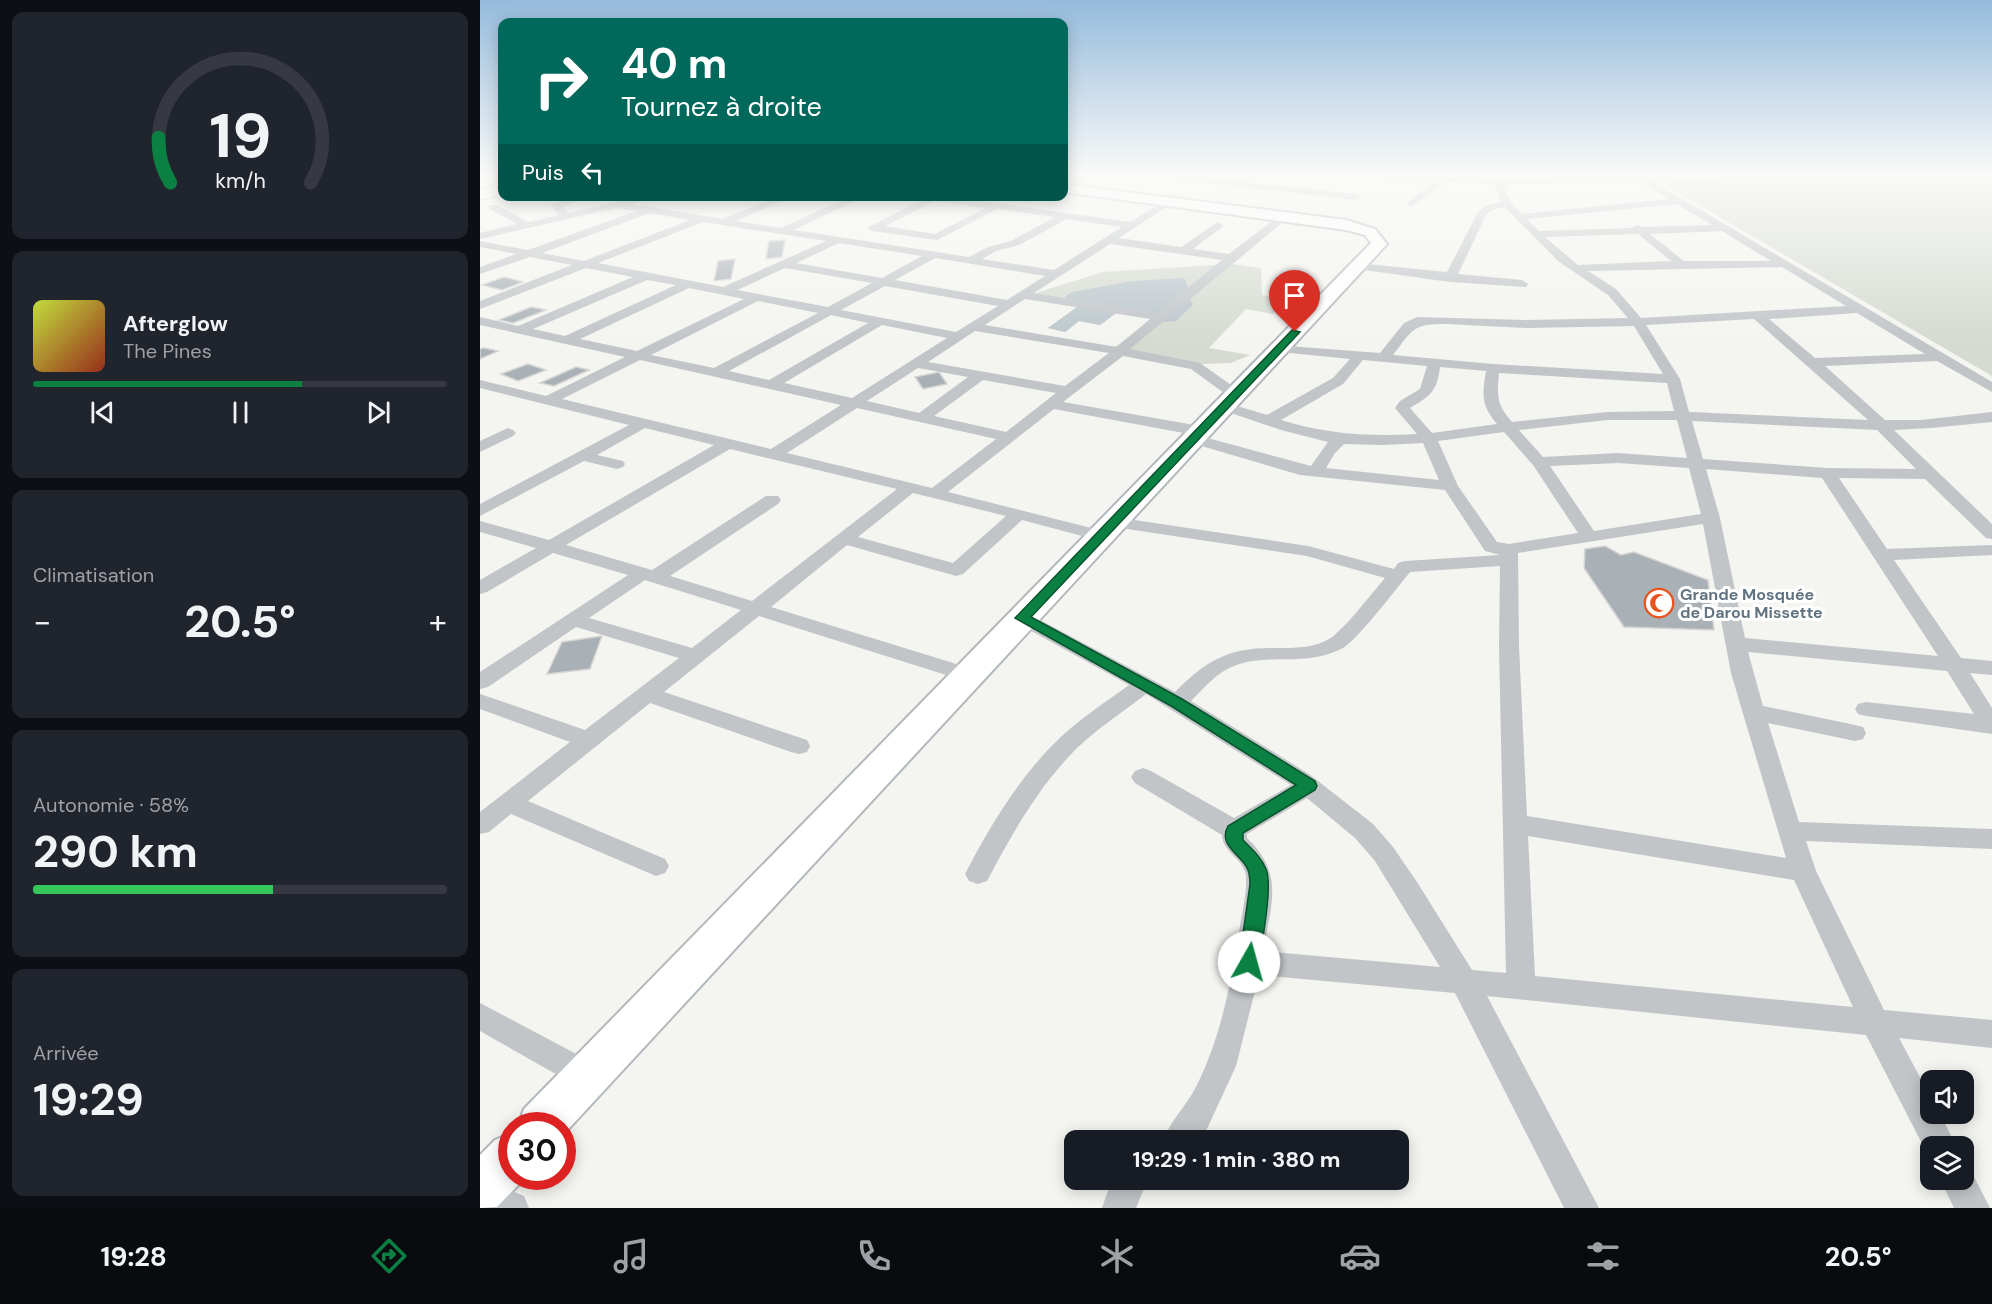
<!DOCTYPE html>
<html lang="fr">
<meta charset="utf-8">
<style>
body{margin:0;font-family:"DM Sans",sans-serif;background:#20242c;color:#f1f3f6;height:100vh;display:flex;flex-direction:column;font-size:22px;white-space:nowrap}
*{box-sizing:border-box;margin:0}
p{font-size:20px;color:#9ea1a6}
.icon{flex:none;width:33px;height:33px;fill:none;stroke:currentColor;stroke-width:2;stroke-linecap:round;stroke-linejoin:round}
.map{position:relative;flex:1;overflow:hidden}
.sheet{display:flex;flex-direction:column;gap:12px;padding:12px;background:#0d0f14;width:480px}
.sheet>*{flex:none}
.guide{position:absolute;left:18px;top:18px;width:570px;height:183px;border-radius:12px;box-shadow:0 3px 15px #0003;background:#00695c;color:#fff;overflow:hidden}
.tools{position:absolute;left:1440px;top:1070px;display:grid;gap:12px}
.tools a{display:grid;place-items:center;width:54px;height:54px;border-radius:12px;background:#171b24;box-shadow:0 3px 15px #0003;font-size:30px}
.speed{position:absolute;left:18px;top:1112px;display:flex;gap:12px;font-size:30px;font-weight:700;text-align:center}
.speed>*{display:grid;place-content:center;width:78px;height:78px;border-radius:50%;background:#171b24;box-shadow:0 3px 15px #0003;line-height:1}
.speed .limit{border:9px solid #d22;background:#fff;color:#111}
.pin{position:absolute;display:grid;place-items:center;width:51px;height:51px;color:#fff;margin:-62px -26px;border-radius:50% 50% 50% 0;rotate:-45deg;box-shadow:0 0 6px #0007}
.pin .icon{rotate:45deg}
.me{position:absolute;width:66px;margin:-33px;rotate:7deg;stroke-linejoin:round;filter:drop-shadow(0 0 4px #0008)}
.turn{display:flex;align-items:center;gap:21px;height:126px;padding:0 24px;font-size:27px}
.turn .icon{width:78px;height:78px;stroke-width:2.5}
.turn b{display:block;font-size:42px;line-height:51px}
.then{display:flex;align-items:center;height:57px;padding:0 24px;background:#0003;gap:12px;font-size:22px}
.big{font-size:45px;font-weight:700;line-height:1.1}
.sheet .tile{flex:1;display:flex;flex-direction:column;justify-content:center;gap:9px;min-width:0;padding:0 21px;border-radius:12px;background:#20242c}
.sheet .dial{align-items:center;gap:0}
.dial svg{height:156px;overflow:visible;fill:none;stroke:#363941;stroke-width:7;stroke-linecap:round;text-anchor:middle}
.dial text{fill:#f1f3f6;stroke:none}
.song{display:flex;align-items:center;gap:18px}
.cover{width:72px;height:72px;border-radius:9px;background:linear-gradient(135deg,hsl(70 70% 55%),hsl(10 70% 35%))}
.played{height:6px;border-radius:3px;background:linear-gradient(90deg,#0b8043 65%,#363941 65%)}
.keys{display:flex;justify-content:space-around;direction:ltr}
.heat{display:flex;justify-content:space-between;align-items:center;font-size:33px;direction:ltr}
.charge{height:9px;border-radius:4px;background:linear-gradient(90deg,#34c759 58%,#363941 0)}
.trip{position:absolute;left:584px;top:1130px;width:345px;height:60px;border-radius:12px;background:#171b24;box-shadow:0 3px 15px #0003;font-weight:700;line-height:60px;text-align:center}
.dock{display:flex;height:96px;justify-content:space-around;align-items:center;background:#090b0e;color:#9ea1a6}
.dock .icon{width:42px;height:42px}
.dock .selected{color:#0b8043}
.dock b{font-size:27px;color:#f1f3f6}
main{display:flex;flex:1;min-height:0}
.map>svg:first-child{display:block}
</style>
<main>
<section class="sheet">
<div class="tile dial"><svg viewBox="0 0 100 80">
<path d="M14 69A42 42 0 1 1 86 69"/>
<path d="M14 69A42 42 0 0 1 8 46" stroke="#0b8043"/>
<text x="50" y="56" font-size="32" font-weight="700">19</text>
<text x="50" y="72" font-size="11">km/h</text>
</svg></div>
<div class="tile">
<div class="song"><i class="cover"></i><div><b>Afterglow</b><p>The Pines</p></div></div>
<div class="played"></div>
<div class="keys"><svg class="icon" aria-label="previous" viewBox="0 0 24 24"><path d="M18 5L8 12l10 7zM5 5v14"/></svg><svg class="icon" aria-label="pause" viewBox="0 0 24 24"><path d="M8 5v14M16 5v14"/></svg><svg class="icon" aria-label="next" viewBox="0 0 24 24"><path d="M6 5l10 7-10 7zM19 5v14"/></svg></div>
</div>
<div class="tile"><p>Climatisation</p>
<div class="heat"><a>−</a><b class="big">20.5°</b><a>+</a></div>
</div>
<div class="tile"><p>Autonomie · 58%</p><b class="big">290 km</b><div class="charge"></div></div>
<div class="tile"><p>Arrivée</p><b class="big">19:29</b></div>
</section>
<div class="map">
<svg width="1512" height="1208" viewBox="0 0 1512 1208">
<rect width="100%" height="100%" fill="#f4f4f0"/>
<path fill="#d5dbd1" d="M1164 173H1512V376Z
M752 264 781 268 782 295 806 300 793 314 766 309 729 348 770 355 751 363 722 364 635 347 673 318 639 311 620 325 599 321 585 332 568 328 597 307 554 298 559 292 623 272Z"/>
<path fill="#bac5cb" d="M704 278C709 286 709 296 713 305L696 321 686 322 639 311 620 325 599 321 585 332 568 328 597 307 585 304 586 296 592 292 653 281Z"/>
<path fill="#a9b1b7" stroke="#d5d5d3" stroke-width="1.5" d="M305 240 302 257 286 259 289 241Z
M255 259 251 279 234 281 238 261Z
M24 277 43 282 22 290 2 285Z
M51 307 66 310 33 323 19 320Z
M4 348 18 351 0 359V349Z
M48 364 66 370 38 381 21 374Z
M96 367 109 370 74 386 60 383Z
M459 372 467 384 443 389 435 377Z
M1125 546 1141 555 1154 552 1228 580 1234 630 1144 627 1104 568 1105 549Z
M122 636 110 669 67 674 82 642Z"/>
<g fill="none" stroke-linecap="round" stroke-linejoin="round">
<g stroke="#b3b8bd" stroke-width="4">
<path id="secondary" d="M584 184 866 220 895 229 907 244 82 1136V1125H38L44 1109 891 243 885 235 866 230 584 192Z
M32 1133V1176H47L17 1207 0 1208V1155L15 1140Z"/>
</g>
<g stroke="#b4b8bc" stroke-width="2">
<path id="primary" d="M22 185V195L0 200V190Z"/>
</g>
<path fill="#c1c5c8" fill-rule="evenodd" d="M1241 173H1245L1246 185 1164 182 1161 180 1164 178 1241 182Z"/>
<path fill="#c1c5c8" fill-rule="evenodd" d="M0 173H13L0 177Z
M660 173H687L875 194 880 197 875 200 665 176Z
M807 173 1011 178 1010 173H1018L1021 178 1153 177 1148 173H1158L1512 382V392L1457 361 1345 366 1405 420H1441L1512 412V422L1451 428 1414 430 1512 524V539L1506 538 1445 479 1359 478 1407 549 1512 545V555L1414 560 1481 658 1512 661V675L1490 673 1512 708V734L1386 716 1378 714 1375 709 1378 704 1386 702 1494 714 1467 671 1268 652 1283 706 1375 725 1383 727 1386 733 1383 739 1375 741 1288 723 1319 822 1512 829V849L1326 841 1336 871 1404 1010 1512 1020V1048L1419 1038 1450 1096V1113H1460L1476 1146H1450V1158L1449 1157 1386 1035 1007 996 1119 1208H1084L975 993 779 975 756 1066 726 1131 719 1140H683C691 1120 707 1105 717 1085 741 1037 752 979 760 926 763 909 767 892 766 875 763 858 743 853 742 835L655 783 651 777 655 771 663 768 671 771 754 818 811 785 666 694C643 712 618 728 597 748 558 787 532 834 507 881L498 884 489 881 485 874C511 824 541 774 583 735 604 716 627 701 649 685L535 622 532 618 535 614H549L695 692C726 661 747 648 791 648 811 648 832 649 849 639 863 631 893 592 905 578L827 556 634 527 628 526 625 522 628 518 634 517 828 546 914 569 918 563 925 561 1020 555 1005 551 965 490 820 475 708 442 705 439 713 434 831 466 848 442 801 430 739 409 737 406 744 402 787 415 853 378 870 359 800 352 793 348 795 345 900 353 924 323 937 317 1046 320 1148 318 1128 295 1078 261 1025 207 1012 210 1006 215 978 274 1042 280 1048 284 1046 287 970 282 877 269 871 266 877 263 967 272 998 212 1005 206 1021 202 1014 184 966 182 931 207 926 204 928 202 955 181 811 176ZM1162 183 1189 199 1042 214 1031 203 1023 184ZM1197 204 1232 225 1163 227 1157 225 1152 228 1059 231 1047 219ZM1242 231 1291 261H1204L1170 234ZM1158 234 1191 261 1098 265 1065 237ZM1302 267 1366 306 1161 318 1136 289 1108 271ZM1377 313 1445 354 1335 358 1289 319ZM1274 319 1388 420 1209 412 1200 379 1166 325ZM968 324 1046 328 1154 326 1183 374 1013 364 913 355C934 328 932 324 968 324ZM883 360 947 366 940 389 920 401 915 408 937 434C889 437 846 434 801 420L863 384ZM960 367 1006 371C1002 395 1001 405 1017 424L952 433 930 408C950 396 957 392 960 367ZM1019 373 1187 383 1194 411 1127 412 1032 422C1016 404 1017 395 1019 373ZM1127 420H1197L1207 458 1138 453 1063 457 1039 430ZM1212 421 1397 430 1436 469 1347 468 1223 459ZM1024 432 1053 465 1098 533 1029 544 1017 542 978 486 958 441ZM943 443 959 480 846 468 855 453 864 444 903 445ZM1138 463 1209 468 1221 514 1114 531 1070 466ZM1226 469 1342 478 1458 656 1265 638 1240 518ZM1223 524 1251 673 1306 858 1047 816 1039 646 1038 553ZM1020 566 1019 646 1026 973 992 970 937 882 913 847 893 824 829 774 711 701C724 688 737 672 754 666 788 652 825 668 863 648 877 640 917 588 930 572ZM827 798 875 838 895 861 960 967 783 951C791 905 805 874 767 838V834ZM1048 836 1314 880 1373 1007 1055 976Z
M93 196H108L83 207 89 213 160 196H180L151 204 243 219 298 196H313L256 221 301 228 371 196H385L314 230 489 257 508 247 531 241 575 217 517 209 457 240 392 231 387 228 443 199 436 196H466L650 222 688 199 691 200V204L639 238 701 247 738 222 743 225 742 227 713 249 749 254 800 215 809 217 650 349 720 363 761 392 763 395 761 398H751L711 369 643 356 583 402 720 426 725 428 728 431 725 434 720 436 574 409 468 492 627 532 630 536 627 540 621 541 542 520 483 574 476 576 367 545 291 607 496 670 500 675 496 680 489 682 482 680 279 616 184 692 327 740 330 746 327 752 319 754 311 752 170 703 48 801 185 859 189 866 185 873 176 876 31 814 9 832 0 834V812L90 742 0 709V694L105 730 199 658 96 627 8 687 0 689V672L148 575 73 553 7 592 0 594V580L56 548 0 532V521L69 540 234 445 165 428 117 455 143 461 145 464 143 467 137 469 104 461 0 516V504L149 425 0 388V380L66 396 145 357 0 325V317L38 326 153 277 106 268 0 309V301L92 265 50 257 0 274V267L36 254 0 247V241L48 250 157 211 136 208 0 239V233L37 224 9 209V205H17L48 222 80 215 71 206 72 204ZM455 201 505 208 455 234 405 226ZM170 213 210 220 104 261 62 253ZM587 219 642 227 574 270 502 259 516 251 539 245ZM223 222 346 241 243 287 118 263ZM359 243 442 256 402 278 316 263ZM630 244 742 260 677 313 554 293ZM455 258 565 276 527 300 415 280ZM305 268 392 283 348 307 257 290ZM167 280 196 285 85 336 53 329ZM405 286 518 306 476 332 361 310ZM209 288 264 299 157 351 100 339ZM545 299 670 319 637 347 505 325ZM278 301 338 313 234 368 171 355ZM351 315 388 323 289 380 249 371ZM402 325 467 338 372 398 304 383ZM495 331 629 353 585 386 448 362ZM160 360 361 405 291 449 82 399ZM438 368 488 377 439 413 387 401ZM503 380 576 393 526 432 454 416ZM377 408 516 439 452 488 307 453ZM250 449 417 489 272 601 190 576 298 504 301 500 298 496H286L172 570 86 545ZM433 493 526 516 473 563 378 537ZM165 580 168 581 261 610 212 648 109 618Z
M28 428 33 430 36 433 33 436 0 452V441Z
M0 1003 119 1066 123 1076 119 1086 108 1091 97 1086 0 1031Z
M1484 1165 1489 1167 1510 1208H1474L1460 1179H1484Z
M632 1179H668L656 1208H622Z
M0 1189 32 1191 44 1196 49 1208H0Z"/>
<use href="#secondary" fill="#fff" fill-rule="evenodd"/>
<use href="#primary" fill="#fff" fill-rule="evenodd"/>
</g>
<linearGradient id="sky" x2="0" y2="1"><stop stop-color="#95bbdc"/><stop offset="0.51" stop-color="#fafaf8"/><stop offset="1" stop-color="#fafaf8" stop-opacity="0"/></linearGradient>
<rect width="1512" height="342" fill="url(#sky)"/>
<path fill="#0b8043" stroke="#07532c" stroke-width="1.5" d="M812 330 820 332 551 617 702 699 835 781 837 786 835 790 763 833V840C772 849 781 857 786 869 793 886 782 942 779 962L776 968 769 971 762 968 759 962 770 884C770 878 770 872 766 866 758 853 738 844 748 826L816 785 691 706 535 618Z"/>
<defs>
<g id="mosque-ring" transform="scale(1.5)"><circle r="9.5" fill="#fff" stroke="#ea531b" stroke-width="1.5"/><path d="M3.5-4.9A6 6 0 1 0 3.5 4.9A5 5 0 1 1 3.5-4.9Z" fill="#ea531b"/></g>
</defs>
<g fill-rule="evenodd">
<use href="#mosque-ring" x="1179" y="603"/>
</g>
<g text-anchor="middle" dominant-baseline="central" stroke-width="6" stroke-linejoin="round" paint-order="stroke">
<g font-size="16" font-weight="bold" fill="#627382" stroke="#fff" text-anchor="start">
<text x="1200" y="594">Grande Mosquée<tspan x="1200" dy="18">de Darou Missette</tspan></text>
</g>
</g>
</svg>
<div class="tools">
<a><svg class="icon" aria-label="sound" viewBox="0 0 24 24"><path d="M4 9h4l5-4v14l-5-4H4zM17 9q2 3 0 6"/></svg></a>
<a><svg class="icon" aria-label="layers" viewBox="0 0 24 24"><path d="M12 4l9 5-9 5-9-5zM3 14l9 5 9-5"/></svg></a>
</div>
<div class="speed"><div class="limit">30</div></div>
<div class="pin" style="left:815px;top:332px;background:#d93025"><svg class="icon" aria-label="arrive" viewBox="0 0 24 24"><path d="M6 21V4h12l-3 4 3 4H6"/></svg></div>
<svg class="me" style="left:769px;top:962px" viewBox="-20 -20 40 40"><circle r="19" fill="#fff"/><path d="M0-13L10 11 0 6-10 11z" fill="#0b8043"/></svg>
<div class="trip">19:29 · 1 min · 380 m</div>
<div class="guide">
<div class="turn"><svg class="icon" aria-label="right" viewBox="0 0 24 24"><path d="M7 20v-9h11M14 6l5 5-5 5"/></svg><div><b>40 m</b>Tournez à droite</div></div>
<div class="then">Puis<svg class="icon" aria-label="left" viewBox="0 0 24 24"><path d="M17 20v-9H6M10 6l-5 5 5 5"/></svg></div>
</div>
</div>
</main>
<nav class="dock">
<b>19:28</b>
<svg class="icon selected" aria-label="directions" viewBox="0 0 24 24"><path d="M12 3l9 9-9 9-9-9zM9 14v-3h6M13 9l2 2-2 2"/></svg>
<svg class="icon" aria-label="music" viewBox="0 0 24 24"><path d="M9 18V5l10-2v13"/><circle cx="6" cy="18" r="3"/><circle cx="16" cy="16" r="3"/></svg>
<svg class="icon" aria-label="phone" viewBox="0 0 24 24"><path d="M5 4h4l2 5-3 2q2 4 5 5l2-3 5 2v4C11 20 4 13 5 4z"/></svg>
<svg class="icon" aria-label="climate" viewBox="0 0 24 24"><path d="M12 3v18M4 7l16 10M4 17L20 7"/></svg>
<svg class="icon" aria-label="car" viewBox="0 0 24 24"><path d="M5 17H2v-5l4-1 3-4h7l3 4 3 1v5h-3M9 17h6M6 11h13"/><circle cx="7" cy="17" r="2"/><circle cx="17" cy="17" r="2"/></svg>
<svg class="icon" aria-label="filters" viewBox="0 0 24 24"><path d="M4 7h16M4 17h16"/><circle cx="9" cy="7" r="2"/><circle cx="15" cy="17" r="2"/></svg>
<b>20.5°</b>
</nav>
